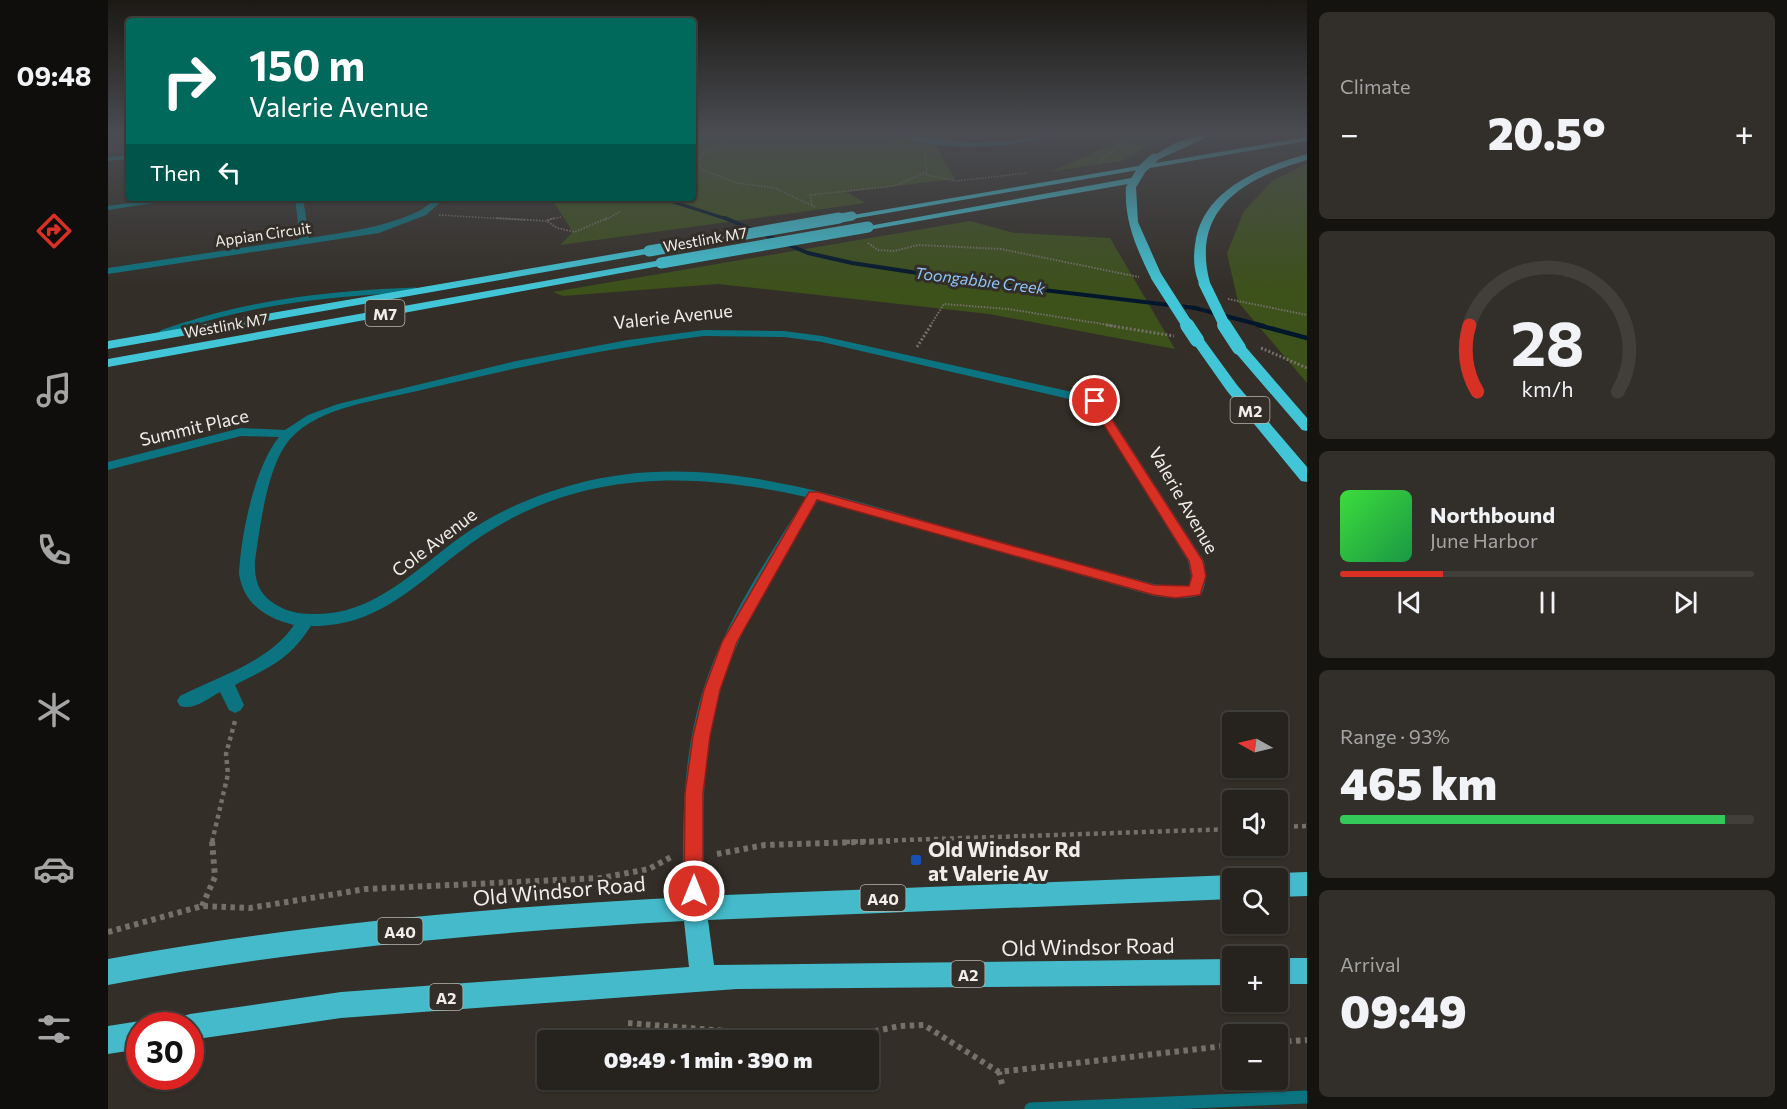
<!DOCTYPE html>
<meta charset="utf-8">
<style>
body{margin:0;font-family:Commissioner,sans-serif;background:#322f2a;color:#f1f3f6;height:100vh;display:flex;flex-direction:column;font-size:22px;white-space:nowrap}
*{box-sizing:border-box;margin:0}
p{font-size:20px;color:#a4a4a4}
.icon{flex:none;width:33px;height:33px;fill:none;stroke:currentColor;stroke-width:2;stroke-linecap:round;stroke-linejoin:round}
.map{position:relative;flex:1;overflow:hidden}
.details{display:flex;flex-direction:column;gap:12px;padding:12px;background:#151310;width:480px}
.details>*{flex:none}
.guide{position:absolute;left:18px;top:18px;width:570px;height:183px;border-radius:6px;box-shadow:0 2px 4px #0004,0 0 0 2px #423f3b;background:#00695c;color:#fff;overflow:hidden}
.needle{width:39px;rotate:278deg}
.tools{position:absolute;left:1114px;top:712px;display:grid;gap:12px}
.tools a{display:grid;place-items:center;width:66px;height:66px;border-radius:6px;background:#26221d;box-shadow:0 2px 4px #0004,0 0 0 2px #423f3b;font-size:30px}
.speed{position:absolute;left:18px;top:1012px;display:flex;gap:12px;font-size:30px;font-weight:700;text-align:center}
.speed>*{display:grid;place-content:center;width:78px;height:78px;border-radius:50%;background:#26221d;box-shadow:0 2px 4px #0004,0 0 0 2px #423f3b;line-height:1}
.speed .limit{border:9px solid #d22;background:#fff;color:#111}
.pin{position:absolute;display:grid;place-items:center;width:51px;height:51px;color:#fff;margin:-26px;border:3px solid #fff;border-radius:50%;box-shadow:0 2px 6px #0007}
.me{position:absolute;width:66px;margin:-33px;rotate:0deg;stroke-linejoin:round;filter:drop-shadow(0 0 4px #0008)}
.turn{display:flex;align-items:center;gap:21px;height:126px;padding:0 24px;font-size:27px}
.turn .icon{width:78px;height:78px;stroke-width:2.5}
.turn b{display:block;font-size:42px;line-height:51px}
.then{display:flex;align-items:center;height:57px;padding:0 24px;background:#0003;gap:12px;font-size:22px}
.big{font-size:45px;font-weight:800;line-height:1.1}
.details .widget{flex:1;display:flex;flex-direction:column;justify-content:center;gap:9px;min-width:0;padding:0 21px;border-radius:9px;background:#322f2a}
.details .dial{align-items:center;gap:0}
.dial svg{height:156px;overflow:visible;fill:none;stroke:#423f3b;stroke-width:7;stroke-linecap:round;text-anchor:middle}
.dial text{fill:#f1f3f6;stroke:none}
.song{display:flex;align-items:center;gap:18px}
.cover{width:72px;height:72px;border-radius:9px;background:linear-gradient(135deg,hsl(120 70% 55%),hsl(140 70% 35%))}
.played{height:6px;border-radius:3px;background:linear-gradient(90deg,#d93025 25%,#423f3b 25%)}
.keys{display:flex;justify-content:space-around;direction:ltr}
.heat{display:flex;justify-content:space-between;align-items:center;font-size:33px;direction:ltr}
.charge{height:9px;border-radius:4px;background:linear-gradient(90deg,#34c759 93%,#423f3b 0)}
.trip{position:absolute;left:429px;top:1030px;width:342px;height:60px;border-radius:6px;background:#26221d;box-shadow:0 2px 4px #0004,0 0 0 2px #423f3b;font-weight:800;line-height:60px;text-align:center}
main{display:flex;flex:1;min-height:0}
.menu{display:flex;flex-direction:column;width:108px;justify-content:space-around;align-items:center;background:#0f0e0c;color:#a4a4a4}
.menu .icon{width:42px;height:42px}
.menu .current{color:#d93025}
.menu b{font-size:27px;color:#f1f3f6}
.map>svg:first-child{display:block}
</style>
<main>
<nav class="menu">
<b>09:48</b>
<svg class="icon current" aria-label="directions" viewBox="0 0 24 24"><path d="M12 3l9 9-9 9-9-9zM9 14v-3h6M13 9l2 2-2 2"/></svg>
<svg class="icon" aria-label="music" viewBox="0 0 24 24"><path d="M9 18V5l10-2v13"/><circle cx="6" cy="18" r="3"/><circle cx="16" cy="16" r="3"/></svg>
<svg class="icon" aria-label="phone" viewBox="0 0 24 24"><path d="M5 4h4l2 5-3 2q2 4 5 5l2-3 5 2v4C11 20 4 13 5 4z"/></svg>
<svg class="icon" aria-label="climate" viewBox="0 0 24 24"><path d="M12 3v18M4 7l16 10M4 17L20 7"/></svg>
<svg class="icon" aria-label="car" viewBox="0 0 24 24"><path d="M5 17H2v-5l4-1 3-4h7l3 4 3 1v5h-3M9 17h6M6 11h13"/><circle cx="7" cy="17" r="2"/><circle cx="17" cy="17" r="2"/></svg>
<svg class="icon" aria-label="filters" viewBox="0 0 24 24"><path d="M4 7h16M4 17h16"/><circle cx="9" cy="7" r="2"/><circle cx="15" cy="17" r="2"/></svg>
</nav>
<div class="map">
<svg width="1199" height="1109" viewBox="0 0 1199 1109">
<rect width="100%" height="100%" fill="#332e27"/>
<path fill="#42303a" d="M0 134H21V152L0 154Z"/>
<path fill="#3d511b" d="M585 134H764L828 146 847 179 738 192 758 203 452 245 465 232 443 198H585Z
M1027 134H1076L1049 141 1013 161 942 172Z
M1199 164V383L1130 302 1119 253 1136 211 1164 181Z
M862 221 906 233 1002 238 1067 349 881 314 610 284 455 296 445 292Z"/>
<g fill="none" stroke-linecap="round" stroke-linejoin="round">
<path stroke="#02172c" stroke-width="3" d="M553 198 622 220"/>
<path stroke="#02172c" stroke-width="4" d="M617 218 700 253 744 263 876 283 1087 308 1156 326"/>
<path stroke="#02172c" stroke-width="4.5" d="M1150 325 1199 338"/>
<path stroke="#75706a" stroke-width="1.5" stroke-dasharray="1.5 1.5" stroke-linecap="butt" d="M613 134 614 143 597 152 590 161 593 169 629 183 667 188 707 207
M992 161 1028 134
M815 173 819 172 817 153
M704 205 702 195 786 186 814 174 848 181 919 173
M331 215 416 220
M440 220 453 217
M497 220 513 211"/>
<path stroke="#75706a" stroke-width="2" stroke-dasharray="1.5 1.5" stroke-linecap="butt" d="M389 218 439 221 449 228 467 232 499 218
M439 220 447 218
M760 243 770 250 786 251 811 245 893 249 1031 277
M1120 299 1199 315
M822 326 836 304 900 309 1007 326"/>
<path stroke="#75706a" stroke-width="3" stroke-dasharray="2 2" stroke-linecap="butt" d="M998 325 1066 336
M809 347 823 325
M1153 348 1199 368"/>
<path stroke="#75706a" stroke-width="4.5" stroke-dasharray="4 4" stroke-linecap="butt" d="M1170 827 1199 826
M104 842 120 774 118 754 127 721
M738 842 1125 829"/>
<path stroke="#75706a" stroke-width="6" stroke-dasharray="4.5 4.5" stroke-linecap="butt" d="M609 854 657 845 782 841
M94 906 107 877 104 841
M0 932 94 906 142 908 258 889 493 878 541 869 563 857
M520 1023 642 1033 687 1041
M695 1041 743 1036 792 1026 816 1025 891 1072
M1170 1042 1199 1040
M894 1084 891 1072 1125 1045"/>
<path stroke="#0b7480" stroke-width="5" d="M74 326C149 301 228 293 307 290"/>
<path stroke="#0b7480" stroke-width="7" d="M55 333 79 325"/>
<path stroke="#0b7480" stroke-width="13" d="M923 1109 1199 1097"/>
<path fill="#0b7480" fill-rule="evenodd" d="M21 155V159L0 161V157Z
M58 198H80L0 210V206Z
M187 198H195L201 238C238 232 274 228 309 212 320 207 324 198 337 198L318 215 271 233 0 274V268L192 239Z
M596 330 676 331 714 336 991 398 1096 561C1098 574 1099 583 1093 595 1077 600 1062 598 1046 596L710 500C669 568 624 636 606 714 592 777 595 842 597 906L594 914 586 917 578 914 575 906C575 843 573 778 588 716 607 635 655 566 698 497 580 470 467 470 365 542 311 580 274 627 203 626 180 661 163 666 127 685L136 705 133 710 127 713 121 710 112 692C101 698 85 711 72 706L69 701 72 696C111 676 161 662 186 625 157 618 136 604 131 574 133 535 146 468 171 437L133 436 0 470V462L133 428 177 430 200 415 230 404 408 361 520 340ZM596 336 676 337 714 342 983 404 1080 561 1083 576 1081 586 1067 587 1046 584C978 566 909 547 841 528 720 493 594 450 468 484 434 493 399 507 369 526 317 558 273 615 207 614 196 614 184 613 174 608 153 598 146 584 147 561 152 527 159 466 182 439 212 406 269 401 309 391 404 368 499 348 596 336Z"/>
<path fill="#0b7480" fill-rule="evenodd" d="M796 134 866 143 904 141 943 134C913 151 816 151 787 135Z"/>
<path fill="#44baca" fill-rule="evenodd" d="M1199 872V896L1170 897V879H1161L1170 873Z
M1125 875 1134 879H1125V899L600 920 606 965 1125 959V985L629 989 233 1018 82 1040V1026H69L72 1017 82 1014 233 992 581 967 576 921C383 932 189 949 0 985V959C191 924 386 907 580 897L586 894 591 896Z
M1170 958H1199V984H1170Z
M32 1021 42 1026H32V1049L0 1054V1026Z"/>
<path fill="#42c6d7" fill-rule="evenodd" d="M1094 134H1106L1049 160 1042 158 1067 143Z
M1199 137V141L744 219 739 216Z
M1199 154V160C1137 178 1082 208 1102 283L1092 285C1086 273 1085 258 1087 245 1093 190 1153 167 1199 154Z
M1023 178 1028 181 1026 183 760 230 755 227Z
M1023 184 1028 187 1030 222 1054 276 1052 278 1042 276C1028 247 1016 220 1018 187Z
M541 248 546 251 545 253 0 349V341Z
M553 260 558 263 557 265 0 367V359Z
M1089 336 1094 337 1129 385 1199 467V482L1193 481 1119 391 1083 340Z
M1131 344 1136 345 1199 418V431L1194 430 1126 351 1124 348Z"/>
<path stroke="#42c6d7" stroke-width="9" d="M1023 187 1034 169 1046 158
M722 220 744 216"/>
<path stroke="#42c6d7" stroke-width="11" d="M541 251 731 218
M553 263 760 227
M1048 276 1080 326
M1096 283 1117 326"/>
<path stroke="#42c6d7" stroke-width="14" d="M1079 325 1089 340
M1116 325 1131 348"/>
</g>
<linearGradient id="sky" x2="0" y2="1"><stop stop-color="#1c1915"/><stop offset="0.46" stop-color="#4a4c52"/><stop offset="1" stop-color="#4a4c52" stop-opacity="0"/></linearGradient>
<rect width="1199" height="289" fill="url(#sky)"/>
<path fill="#d93025" stroke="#8d1f18" stroke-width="1.5" d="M987 397 992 401 1095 561 1098 576 1092 595 1067 598 1046 595 709 500 629 642 612 690 602 736 595 794V891L593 898 586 900 579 898 576 891 577 794 585 736 596 690 614 642 701 492H710L1046 585 1081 586 1084 576 1081 561 981 401Z"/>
<rect fill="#1a4fb4" stroke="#332e27" stroke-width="2" x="802" y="854" width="12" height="12" rx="3"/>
<g text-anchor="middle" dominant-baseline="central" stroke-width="6" stroke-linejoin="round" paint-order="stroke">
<g font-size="15" fill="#f1eee9" stroke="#332e27">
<text transform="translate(155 234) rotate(-8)">Appian Circuit</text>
<text transform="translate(597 239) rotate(-10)">Westlink M7</text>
<text transform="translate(118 325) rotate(-10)">Westlink M7</text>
</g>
<g font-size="16" font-style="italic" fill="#90c5fb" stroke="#332e27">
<text transform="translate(872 280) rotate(7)">Toongabbie Creek</text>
</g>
<g fill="#332e27" stroke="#b8b4af" stroke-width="1.5">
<rect x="257.5" y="300" width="39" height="26" rx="4.5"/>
<rect x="1122.5" y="397" width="39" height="26" rx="4.5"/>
<rect x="752.5" y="885" width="45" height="26" rx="4.5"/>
<rect x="269.5" y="918" width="45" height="26" rx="4.5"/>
<rect x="843.5" y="961" width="33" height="26" rx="4.5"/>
<rect x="321.5" y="984" width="33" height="26" rx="4.5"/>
</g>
<g font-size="16" font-weight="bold" fill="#f1eee9">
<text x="277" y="313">M7</text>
<text x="1142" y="410">M2</text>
<text x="775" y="898">A40</text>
<text x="292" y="931">A40</text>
<text x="860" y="974">A2</text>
<text x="338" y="997">A2</text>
</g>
<g font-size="18" fill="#f1eee9" stroke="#332e27">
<text transform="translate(565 316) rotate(-6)">Valerie Avenue</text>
<text transform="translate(86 427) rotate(-13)">Summit Place</text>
<text transform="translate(1076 500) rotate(60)">Valerie Avenue</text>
<text transform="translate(326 542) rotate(-37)">Cole Avenue</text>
</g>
<g font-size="21" font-weight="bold" fill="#f1eee9" stroke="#332e27" text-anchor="start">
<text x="820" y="848">Old Windsor Rd<tspan x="820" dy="24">at Valerie Av</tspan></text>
</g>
<g font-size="21" fill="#f1eee9" stroke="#332e27">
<text transform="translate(451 890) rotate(-5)">Old Windsor Road</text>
<text transform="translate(980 946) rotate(-1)">Old Windsor Road</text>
</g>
</g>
</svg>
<div class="tools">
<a><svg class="needle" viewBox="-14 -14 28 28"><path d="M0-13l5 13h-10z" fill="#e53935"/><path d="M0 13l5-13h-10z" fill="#a4a4a4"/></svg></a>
<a><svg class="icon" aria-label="sound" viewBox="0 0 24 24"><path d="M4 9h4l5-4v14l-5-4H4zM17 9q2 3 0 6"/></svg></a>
<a><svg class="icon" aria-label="search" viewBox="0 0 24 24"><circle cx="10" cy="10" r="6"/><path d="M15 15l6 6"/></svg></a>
<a>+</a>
<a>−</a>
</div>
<div class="speed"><div class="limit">30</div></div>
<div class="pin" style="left:987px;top:401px;background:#d93025"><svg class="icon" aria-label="arrive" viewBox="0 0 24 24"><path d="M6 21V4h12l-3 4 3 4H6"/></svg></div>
<svg class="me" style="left:586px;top:891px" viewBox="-20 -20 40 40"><circle r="17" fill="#d93025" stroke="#fff" stroke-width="3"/><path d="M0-11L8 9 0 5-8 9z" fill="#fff"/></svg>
<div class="trip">09:49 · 1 min · 390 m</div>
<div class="guide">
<div class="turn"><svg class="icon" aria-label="right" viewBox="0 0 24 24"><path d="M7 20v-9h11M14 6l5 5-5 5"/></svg><div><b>150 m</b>Valerie Avenue</div></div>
<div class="then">Then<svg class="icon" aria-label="left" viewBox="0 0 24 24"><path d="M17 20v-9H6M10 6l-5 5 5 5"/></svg></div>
</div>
</div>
<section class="details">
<div class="widget"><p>Climate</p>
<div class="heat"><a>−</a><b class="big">20.5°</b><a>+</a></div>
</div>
<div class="widget dial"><svg viewBox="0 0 100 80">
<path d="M14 69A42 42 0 1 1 86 69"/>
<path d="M14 69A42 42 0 0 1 10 35" stroke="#d93025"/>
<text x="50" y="56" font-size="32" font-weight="700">28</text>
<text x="50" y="72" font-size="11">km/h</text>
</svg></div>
<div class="widget">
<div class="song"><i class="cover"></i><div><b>Northbound</b><p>June Harbor</p></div></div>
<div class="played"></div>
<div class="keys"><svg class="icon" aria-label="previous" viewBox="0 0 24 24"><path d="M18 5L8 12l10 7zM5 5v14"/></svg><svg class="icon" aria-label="pause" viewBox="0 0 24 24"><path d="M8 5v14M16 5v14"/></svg><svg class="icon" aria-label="next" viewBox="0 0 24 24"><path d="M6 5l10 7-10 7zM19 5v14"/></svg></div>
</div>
<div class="widget"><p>Range · 93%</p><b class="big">465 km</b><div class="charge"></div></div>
<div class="widget"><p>Arrival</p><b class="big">09:49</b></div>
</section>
</main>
